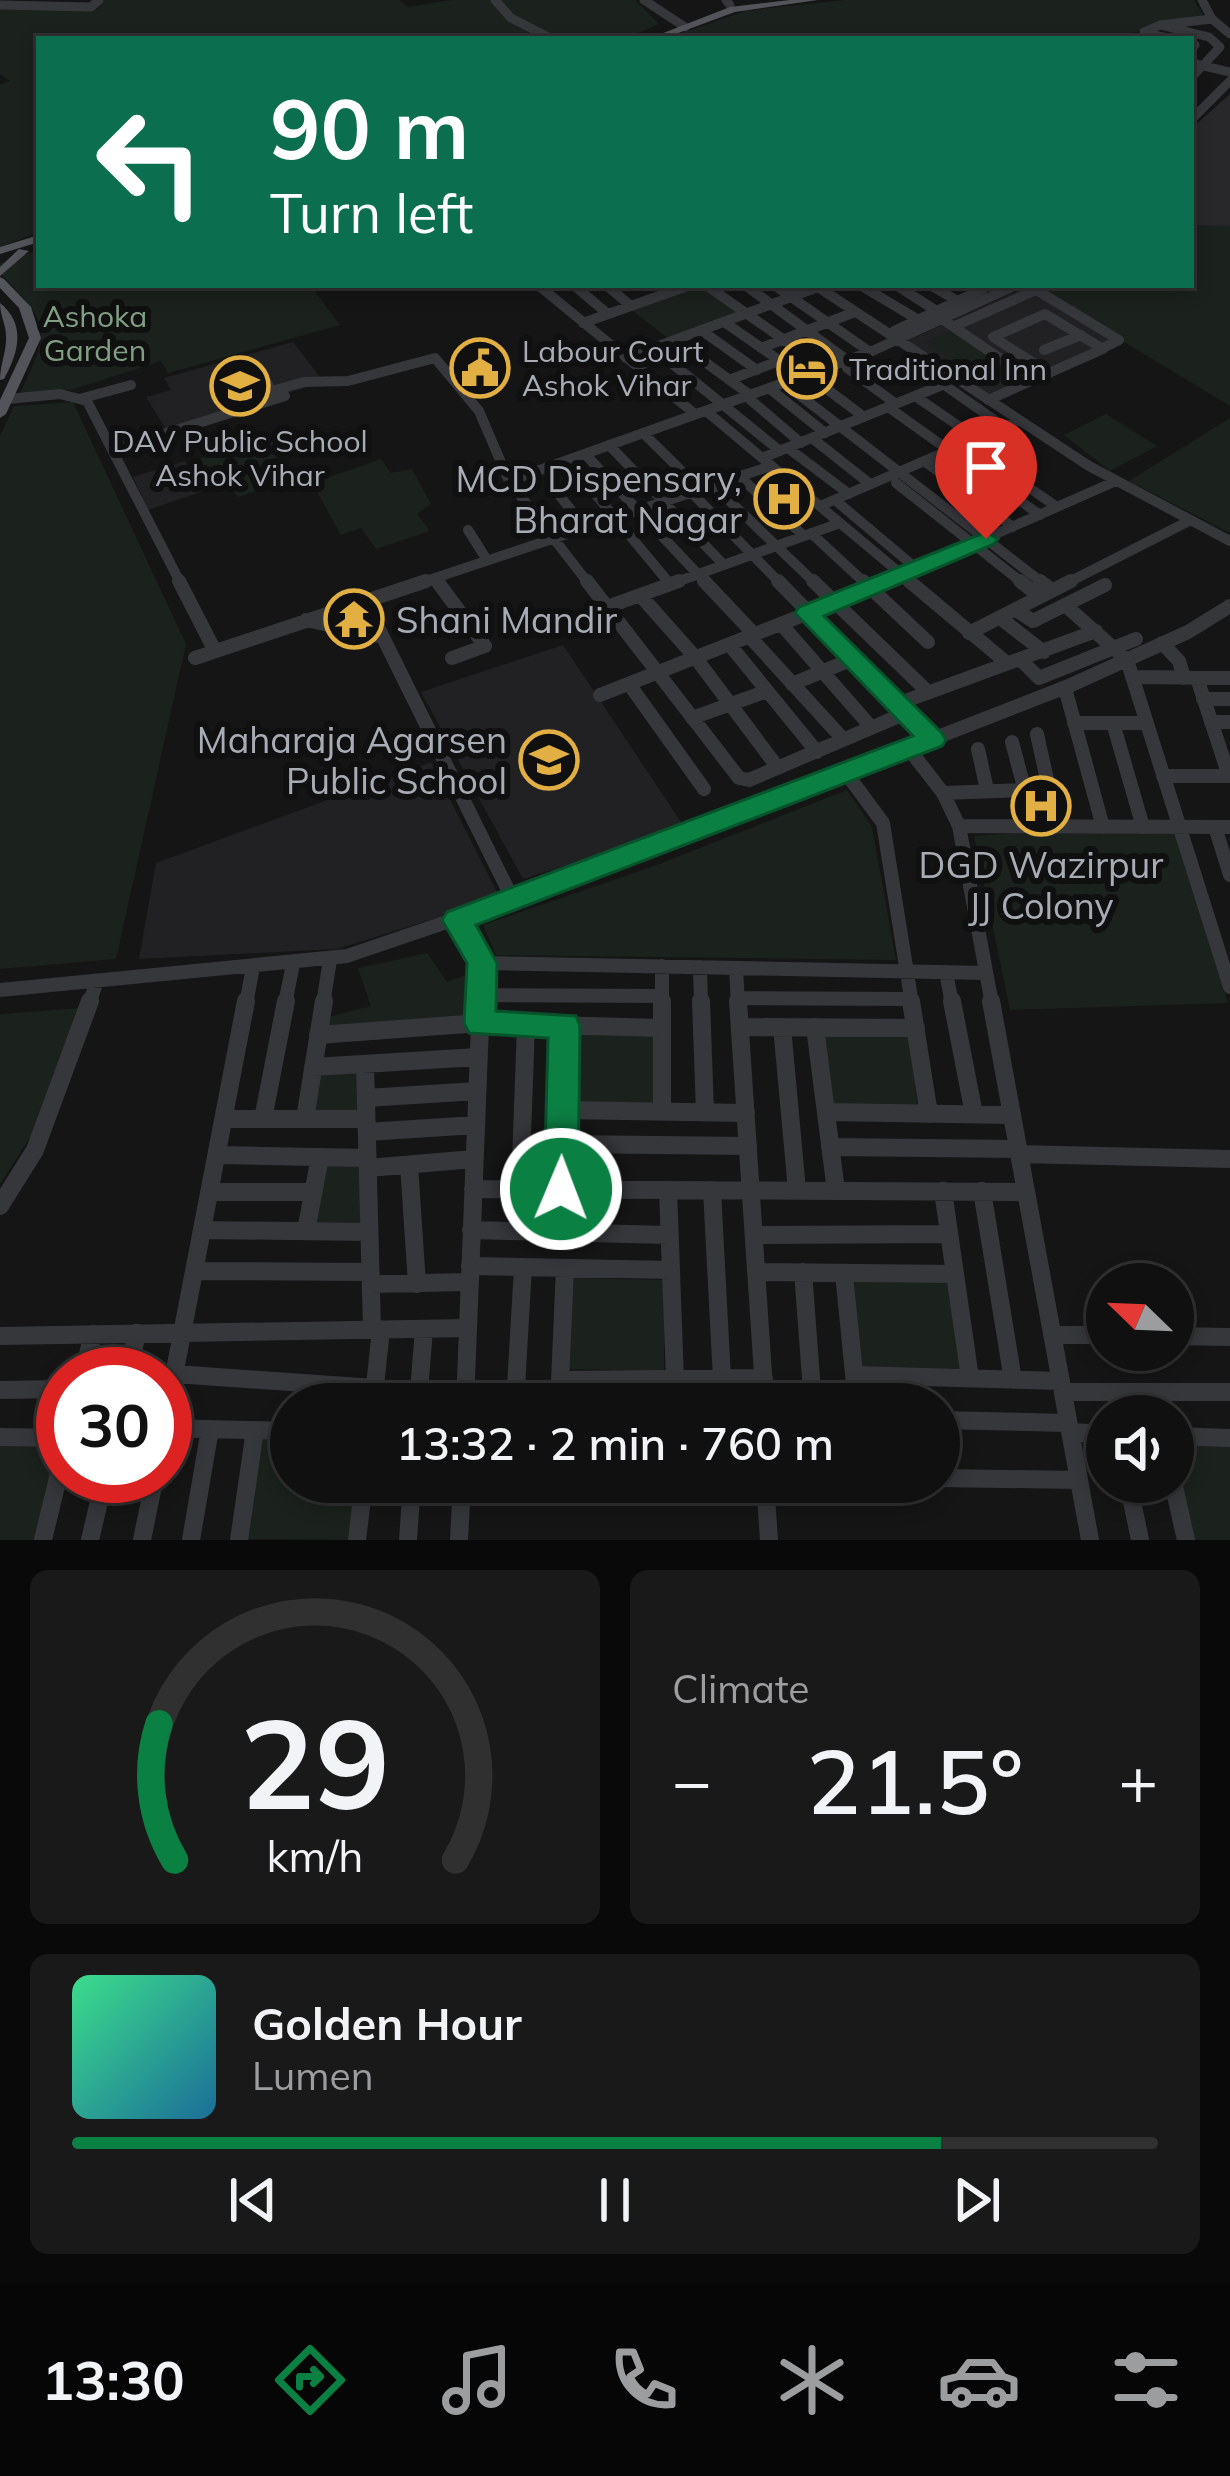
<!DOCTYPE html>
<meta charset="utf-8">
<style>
body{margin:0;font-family:Mulish,sans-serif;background:#191919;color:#f1f3f6;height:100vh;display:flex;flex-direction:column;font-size:45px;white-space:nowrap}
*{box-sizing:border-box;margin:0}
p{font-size:39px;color:#9c9d9f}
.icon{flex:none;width:66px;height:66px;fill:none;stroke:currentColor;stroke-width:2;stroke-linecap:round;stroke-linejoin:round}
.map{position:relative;height:1540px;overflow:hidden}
.side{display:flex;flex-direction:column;gap:30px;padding:30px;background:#090909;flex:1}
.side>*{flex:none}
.guide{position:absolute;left:36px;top:36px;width:1158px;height:252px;border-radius:0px;box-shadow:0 6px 18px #0003,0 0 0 3px #303030;background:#0b6e4f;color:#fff;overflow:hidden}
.needle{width:78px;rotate:293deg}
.controls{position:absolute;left:1086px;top:1263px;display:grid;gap:24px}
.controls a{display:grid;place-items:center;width:108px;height:108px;border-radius:50%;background:#101010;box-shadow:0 6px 18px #0003,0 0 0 3px #303030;font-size:60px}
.speed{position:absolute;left:36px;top:1347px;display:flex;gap:24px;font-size:60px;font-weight:700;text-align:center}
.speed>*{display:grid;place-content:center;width:156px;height:156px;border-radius:50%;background:#101010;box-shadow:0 6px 18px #0003,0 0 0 3px #303030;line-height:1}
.speed .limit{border:18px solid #d22;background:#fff;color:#111}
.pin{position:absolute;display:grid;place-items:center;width:102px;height:102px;color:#fff;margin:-123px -51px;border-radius:50% 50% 50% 0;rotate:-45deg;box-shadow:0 0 12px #0007}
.pin .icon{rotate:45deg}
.me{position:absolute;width:132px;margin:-66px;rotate:1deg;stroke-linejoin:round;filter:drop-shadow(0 0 9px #0008)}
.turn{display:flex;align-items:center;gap:42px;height:252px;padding:0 36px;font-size:54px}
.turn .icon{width:156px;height:156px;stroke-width:2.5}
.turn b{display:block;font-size:84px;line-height:102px}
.big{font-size:90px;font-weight:600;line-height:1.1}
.side .card{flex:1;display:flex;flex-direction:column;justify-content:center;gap:18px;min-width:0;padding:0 42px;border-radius:18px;background:#191919}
.side .dial{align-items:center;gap:0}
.dial svg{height:312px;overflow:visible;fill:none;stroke:#303030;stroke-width:7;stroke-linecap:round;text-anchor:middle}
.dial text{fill:#f1f3f6;stroke:none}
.song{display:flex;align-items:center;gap:36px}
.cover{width:144px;height:144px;border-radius:18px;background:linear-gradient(135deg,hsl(150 70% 55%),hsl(200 70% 35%))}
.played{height:12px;border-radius:6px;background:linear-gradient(90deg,#0b8043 80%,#303030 80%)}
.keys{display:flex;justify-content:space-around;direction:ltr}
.heat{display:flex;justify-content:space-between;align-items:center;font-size:66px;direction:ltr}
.side .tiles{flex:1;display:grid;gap:30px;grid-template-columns:1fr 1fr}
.card:last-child{grid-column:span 2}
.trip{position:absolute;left:270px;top:1383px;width:690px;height:120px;border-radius:60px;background:#101010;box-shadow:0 6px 18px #0003,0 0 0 3px #303030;font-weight:600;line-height:120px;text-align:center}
.dock{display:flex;height:192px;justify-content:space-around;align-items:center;background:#060606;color:#9c9d9f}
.dock .icon{width:84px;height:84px}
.dock .selected{color:#0b8043}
.dock b{font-size:54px;color:#f1f3f6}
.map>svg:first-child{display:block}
</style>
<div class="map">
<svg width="1230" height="1540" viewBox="0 0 1230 1540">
<rect width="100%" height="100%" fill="#151516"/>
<path fill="#212123" d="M1023 288 1113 340 987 395 907 341Z
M293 342 324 382 166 429 146 397 171 390 164 378Z
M185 461 201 492 148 510 133 477Z
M563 645 685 828 523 879 421 692Z
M431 762 500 898 337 949 139 959 156 863Z"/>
<path fill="#1b211c" d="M104 0H400L407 7 451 0H635L659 24 624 39H39V232L0 247V85L10 81 0 74V6L98 9Z
M844 0H1194L1204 17 1103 39H665L745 11Z
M1191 225 1230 226V406L1030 285H1191Z
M39 250V285H310L340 325 168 373 161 361 74 389 20 394C51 327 51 326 0 273V263Z
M700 285 739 313 669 339 630 309Z
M955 329 1018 370 989 384 925 342Z
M73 402 186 644 116 959 0 969V436L14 406Z
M1106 414 1157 446 1110 471 1064 435Z
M1230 418V533L1129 481Z
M272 435 287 454 269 460 278 483 238 497 222 475 209 477 196 460Z
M381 459 391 473 412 469 431 504 417 514 430 531 376 549 361 528 341 535 312 483Z
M847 790 872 827 896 960 496 955 483 925 654 866Z
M1016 833H1175L1228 1003 1010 1010 974 836Z
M427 953 447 982 472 973 470 1016 327 1029 329 1017 371 1006 358 968Z
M82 1008 45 1114 0 1184V1014Z
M573 1031 657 1032V1103L570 1102Z
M825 1035 909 1036 918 1108 831 1106Z
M362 1065 365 1116 308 1117 316 1067Z
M322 1158 364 1159 365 1230 309 1228Z
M569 1278 664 1280V1371L565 1369Z
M854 1278 949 1279 961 1371 862 1369Z
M262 1434 291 1435V1482H358L350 1540 244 1539Z
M0 1441 60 1442 34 1540H0Z
M1173 1443 1230 1444V1540H1192Z"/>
<path fill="#28282a" d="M1230 94V226L1191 225V129Z"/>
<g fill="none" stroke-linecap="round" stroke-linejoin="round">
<path stroke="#36373b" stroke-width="9" d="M495 0 511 18 552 39
M644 0 685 27
M726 0 730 5
M1202 0 1212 19 1230 34
M0 5 91 7 99 0
M1160 25 1209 37 1220 47 1191 78
M1144 32 1160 25 1212 19
M1144 32 1171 39
M1191 43 1195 45 1191 49
M1191 63 1230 72
M1191 120 1230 81"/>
<path stroke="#36373b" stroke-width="10" d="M538 285 695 414
M585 285 577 288 608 314
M606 285 631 306
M706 285 824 368
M745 285 847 360
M774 285 870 352
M815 285 1089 466 1230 541
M860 285 917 319
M896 285 935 310
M930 285 956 300
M1028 285 1119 340 1103 348
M942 319 1032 380
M724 322 802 376
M583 323 690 285
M955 326 1036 290
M701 330 757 370
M894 331 983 289
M675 340 750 395
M653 348 780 451
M761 348 855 312
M1044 350 1081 335
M626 358 818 287
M847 368 896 404
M1049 373 993 337 1045 314 1103 349
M261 374 272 391 304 382 348 381 435 358 479 411 509 481 589 584
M807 374 864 417
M729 380 779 361
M784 383 1044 584
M943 384 1003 426
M769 388 825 433
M746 396 801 443
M915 396 976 438
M83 398 131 385
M8 399 60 394 87 401 181 584
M988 400 1103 349
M888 407 1040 515
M706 411 913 584
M643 433 700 489
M812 438 870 484
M965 443 1057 507
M609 445 724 565
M788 448 849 494
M112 450 285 396
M585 454 707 584
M762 458 957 379
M567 460 670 584
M924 461 1013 527
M739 476 804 536
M509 481 870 352 1016 285
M896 483 1024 584
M713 485 816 584
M553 487 585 528
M691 492 781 584
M835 500 917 569
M820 506 1019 420
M468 530 487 560
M811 533 866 584
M435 578 439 584
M417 584 771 466
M671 584 840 523
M882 584 1116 481
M1065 584 1191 520"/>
<path stroke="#36373b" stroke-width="14" d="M179 581 215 651
M437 581 485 646 452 658
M587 581 739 778 749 780 906 713
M704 581 754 634
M778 581 933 739
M813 581 928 692
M863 581 928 642
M909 581 1007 663
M1020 581 1040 597
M1040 581 1052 590
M640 595 695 657 778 768
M365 601 513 900
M1065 605 1127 660 1230 987
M607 607 679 581
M1016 610 1033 621 1105 585
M1000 618 1044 652
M306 620 383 637
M781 624 871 727
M969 633 1071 581
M749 636 843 739
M1162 643 1179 661 1184 678
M729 644 817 752
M195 658 426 581
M1020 659 1039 678 1136 639
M1132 677 1230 678
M1197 678 1229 776
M629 684 704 789
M792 684 853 659
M1065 688 1103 827
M600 695 890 581
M1203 699H1230
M897 704 1096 631
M692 718 767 691
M1211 722H1230
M1074 723H1146
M1113 723 1143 827
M1012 742 1025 791
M909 749 943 793 959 826 992 1004
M978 749 987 790
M846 773 883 823 912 1004
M1163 776H1230
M943 793 1049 789 1037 734
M959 826 1230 827
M1215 827 1230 875
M457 920 482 963 480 1004
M482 963 986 973
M662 966V1004
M700 967 701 1004
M736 968 738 1004
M946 972 952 1004
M0 990 347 956 584 875 1071 685 1188 632 1230 606
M481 995 662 996
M738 998 912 999
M89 1004 97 981
M246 1004 253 967
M285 1004 293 964
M323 1004 330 960"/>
<path stroke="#36373b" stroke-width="18" d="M662 1001V1111
M701 1001 705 1112
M738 1001 765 1404
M911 1001 929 1114
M952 1001 974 1114
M991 1001 1090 1540
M740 1027 916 1028
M782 1027 797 1190
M815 1027 836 1191
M318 1035 480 1023 662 1028
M365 1064 372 1330
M313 1067 478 1057
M366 1098 477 1091
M563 1110 746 1113
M826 1112 1012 1115
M224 1119H366
M263 1119 286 1001
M305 1119 324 1001
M367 1132 476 1125
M562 1144 748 1146
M830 1147 1019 1149
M1019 1154 1230 1159
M217 1155 367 1158
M409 1165 417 1284
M368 1168 474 1159
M473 1189 1026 1192
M520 1189 526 1025
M561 1189 565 1026
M668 1190 675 1379
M712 1190 722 1379
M943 1191 970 1378
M982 1191 1013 1380
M210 1192H313
M0 1206 35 1150 90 1001
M202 1230 369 1232
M471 1230 669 1235
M306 1231 320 1157
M754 1235 949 1234
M470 1266 671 1270
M194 1271 370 1272
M756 1272 955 1274
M803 1272 813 1404
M844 1273 857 1404
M371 1284 469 1282
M1052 1335H1107
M0 1336 468 1328
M1173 1336 1230 1337
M83 1374 93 1334
M128 1374 137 1333
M175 1374 374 1388
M854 1375 1061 1381
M560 1380 764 1378
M0 1390 63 1389
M1063 1392H1230
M373 1404 381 1330
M418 1404 424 1329
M465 1404 481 1001
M515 1404 523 1267
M559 1404 565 1268
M939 1420 1068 1423
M165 1422 246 1001
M165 1428 291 1431
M1070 1432 1107 1434
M1173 1436 1230 1438
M0 1437 63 1438
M939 1478 1079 1480
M765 1482 769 1540
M1128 1482 1140 1540
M1173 1482 1186 1540
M43 1540 63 1457
M90 1540 105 1476
M142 1540 155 1476
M191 1540 210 1429
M239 1540 255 1430
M357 1540 364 1482
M408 1540 412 1482
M459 1540 462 1482"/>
<path fill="#53545a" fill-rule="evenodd" d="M790 0H818L735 12 662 39H648L730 7Z
M39 235V242L0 254V247Z
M19 249 29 251 0 276V267Z
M0 277 4 279 31 307 41 338 6 414 0 418V400L29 338 19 308 0 288Z
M0 303C26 324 19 352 4 379L0 380C0 364 7 351 6 336 6 324 0 316 0 303Z"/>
</g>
<path fill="#0b8043" stroke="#07532c" stroke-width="3" d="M986 532 998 539 994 544 824 616 942 733 946 740 942 746 476 925 497 963 496 1011 576 1016 580 1026 578 1189 573 1200 561 1205 549 1200 544 1189 548 1038 469 1033 464 1023 467 963 442 920 447 912 913 736 795 613 799 607Z"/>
<defs>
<g id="civic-ring" transform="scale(3)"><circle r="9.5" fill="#101011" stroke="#e1af42" stroke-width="1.5"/><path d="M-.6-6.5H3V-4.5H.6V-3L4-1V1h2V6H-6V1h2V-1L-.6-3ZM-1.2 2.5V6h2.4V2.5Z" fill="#e1af42"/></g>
<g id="hotel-ring" transform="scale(3)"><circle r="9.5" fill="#101011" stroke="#e1af42" stroke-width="1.5"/><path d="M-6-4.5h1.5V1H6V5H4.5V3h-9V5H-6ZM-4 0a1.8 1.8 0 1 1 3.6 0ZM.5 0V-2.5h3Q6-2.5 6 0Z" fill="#e1af42"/></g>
<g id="school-ring" transform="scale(3)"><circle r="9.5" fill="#101011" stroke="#e1af42" stroke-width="1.5"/><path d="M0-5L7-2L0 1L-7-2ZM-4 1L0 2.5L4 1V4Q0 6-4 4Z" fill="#e1af42"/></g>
<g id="hospital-ring" transform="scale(3)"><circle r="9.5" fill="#101011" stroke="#e1af42" stroke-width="1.5"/><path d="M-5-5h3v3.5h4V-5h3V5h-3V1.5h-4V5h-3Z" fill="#e1af42"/></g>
<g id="temple-ring" transform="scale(3)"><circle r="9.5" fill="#101011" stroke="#e1af42" stroke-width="1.5"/><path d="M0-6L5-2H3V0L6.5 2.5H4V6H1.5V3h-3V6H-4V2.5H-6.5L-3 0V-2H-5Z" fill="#e1af42"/></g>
</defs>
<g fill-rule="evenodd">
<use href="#civic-ring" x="480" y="368"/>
<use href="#hotel-ring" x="807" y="369"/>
<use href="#school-ring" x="240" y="386"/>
<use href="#hospital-ring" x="784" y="499"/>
<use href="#temple-ring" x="354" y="619"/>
<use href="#school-ring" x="549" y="760"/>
<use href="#hospital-ring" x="1041" y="806"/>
</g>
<g text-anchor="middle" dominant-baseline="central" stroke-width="12" stroke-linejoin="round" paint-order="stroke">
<g font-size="30" fill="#819f83" stroke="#101011">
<text x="95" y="316">Ashoka<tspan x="95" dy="34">Garden</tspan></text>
</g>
<g font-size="30" fill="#a8acb5" stroke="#101011" text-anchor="start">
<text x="522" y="351">Labour Court<tspan x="522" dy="34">Ashok Vihar</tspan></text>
<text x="849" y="369">Traditional Inn</text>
<text x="240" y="441" text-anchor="middle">DAV Public School<tspan x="240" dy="34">Ashok Vihar</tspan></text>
</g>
<g font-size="36" fill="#a8acb5" stroke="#101011" text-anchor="end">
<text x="742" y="478">MCD Dispensary,<tspan x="742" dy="41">Bharat Nagar</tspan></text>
<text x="396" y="619" text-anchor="start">Shani Mandir</text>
<text x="507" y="739">Maharaja Agarsen<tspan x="507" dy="41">Public School</tspan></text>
<text x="1041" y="864" text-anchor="middle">DGD Wazirpur<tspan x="1041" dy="41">JJ Colony</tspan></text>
</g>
</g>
</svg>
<div class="controls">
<a><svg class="needle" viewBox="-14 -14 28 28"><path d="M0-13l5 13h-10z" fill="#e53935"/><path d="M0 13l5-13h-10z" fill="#9c9d9f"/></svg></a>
<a><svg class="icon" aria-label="sound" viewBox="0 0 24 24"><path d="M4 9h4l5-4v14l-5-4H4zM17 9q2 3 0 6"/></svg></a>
</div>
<div class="speed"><div class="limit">30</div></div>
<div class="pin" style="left:986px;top:539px;background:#d93025"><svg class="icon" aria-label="arrive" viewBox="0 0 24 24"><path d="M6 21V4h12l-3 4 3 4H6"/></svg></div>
<svg class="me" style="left:561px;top:1189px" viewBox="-20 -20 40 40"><circle r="17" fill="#0b8043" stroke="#fff" stroke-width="3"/><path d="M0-11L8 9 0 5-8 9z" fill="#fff"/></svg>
<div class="trip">13:32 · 2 min · 760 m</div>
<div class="guide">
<div class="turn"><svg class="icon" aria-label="left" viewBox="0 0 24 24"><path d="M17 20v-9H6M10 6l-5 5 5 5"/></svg><div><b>90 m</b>Turn left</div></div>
</div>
</div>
<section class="side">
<div class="tiles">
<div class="card dial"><svg viewBox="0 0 100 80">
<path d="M14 69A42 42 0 1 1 86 69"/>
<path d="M14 69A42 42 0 0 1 10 34" stroke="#0b8043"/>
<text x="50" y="56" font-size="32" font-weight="700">29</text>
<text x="50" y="72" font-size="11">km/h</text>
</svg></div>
<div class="card"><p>Climate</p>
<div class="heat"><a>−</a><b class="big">21.5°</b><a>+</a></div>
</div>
<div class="card">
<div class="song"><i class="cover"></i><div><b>Golden Hour</b><p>Lumen</p></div></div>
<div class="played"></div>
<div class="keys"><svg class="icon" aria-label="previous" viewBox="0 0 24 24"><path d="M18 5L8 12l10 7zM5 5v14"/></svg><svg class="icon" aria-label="pause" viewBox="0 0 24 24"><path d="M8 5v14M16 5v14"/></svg><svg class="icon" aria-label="next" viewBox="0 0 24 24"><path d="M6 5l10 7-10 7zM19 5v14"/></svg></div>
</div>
</div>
</section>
<nav class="dock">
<b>13:30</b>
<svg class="icon selected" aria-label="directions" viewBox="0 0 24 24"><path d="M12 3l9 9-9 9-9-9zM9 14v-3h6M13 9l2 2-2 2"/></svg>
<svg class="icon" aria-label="music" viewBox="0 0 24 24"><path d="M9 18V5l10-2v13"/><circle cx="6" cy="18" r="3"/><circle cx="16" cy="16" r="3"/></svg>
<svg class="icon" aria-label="phone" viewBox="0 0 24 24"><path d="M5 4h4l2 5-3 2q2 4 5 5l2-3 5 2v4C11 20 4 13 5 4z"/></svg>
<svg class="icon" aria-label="climate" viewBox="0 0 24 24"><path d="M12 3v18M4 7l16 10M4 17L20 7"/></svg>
<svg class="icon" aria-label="car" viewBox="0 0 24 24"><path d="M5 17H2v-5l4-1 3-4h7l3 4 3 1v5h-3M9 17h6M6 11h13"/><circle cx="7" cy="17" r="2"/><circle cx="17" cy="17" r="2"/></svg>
<svg class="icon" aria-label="filters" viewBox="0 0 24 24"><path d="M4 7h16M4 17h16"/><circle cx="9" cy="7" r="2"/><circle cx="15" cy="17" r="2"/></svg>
</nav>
